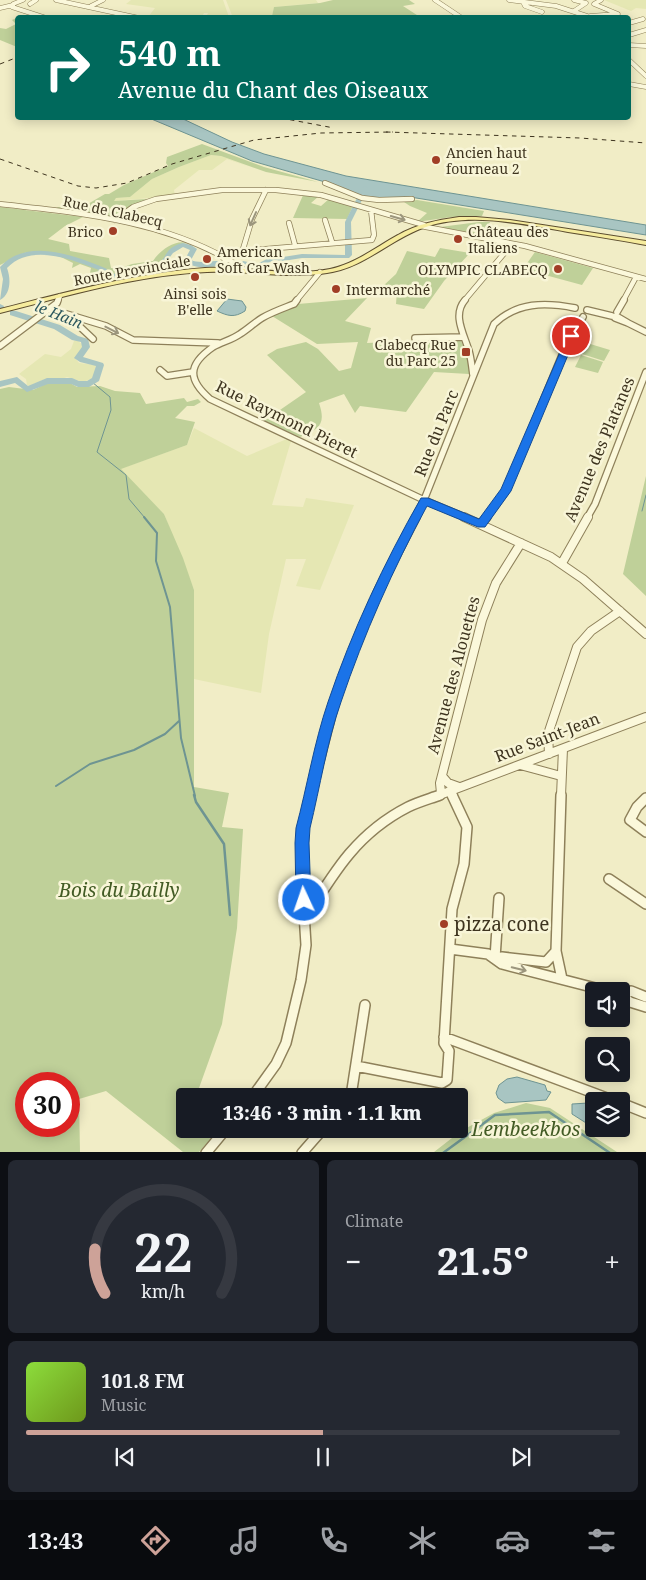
<!DOCTYPE html>
<meta charset="utf-8">
<style>
body{margin:0;font-family:"Noto Serif",serif;background:#242831;color:#f1f3f6;height:100vh;display:flex;flex-direction:column;font-size:19px;white-space:nowrap}
*{box-sizing:border-box;margin:0}
p{font-size:16px;color:#9ea1a6}
.icon{flex:none;width:28px;height:28px;fill:none;stroke:currentColor;stroke-width:2;stroke-linecap:round;stroke-linejoin:round}
.map{position:relative;height:1152px;overflow:hidden}
.drawer{display:flex;flex-direction:column;gap:8px;padding:8px;background:#0d0f14;flex:1}
.drawer>*{flex:none}
.hud{position:absolute;left:15px;top:15px;width:616px;height:105px;border-radius:5px;box-shadow:0 2px 12px #0003;background:#00695c;color:#fff;overflow:hidden}
.buttons{position:absolute;left:585px;top:982px;display:grid;gap:10px}
.buttons a{display:grid;place-items:center;width:45px;height:45px;border-radius:5px;background:#171b24;box-shadow:0 2px 12px #0003;font-size:25px}
.speed{position:absolute;left:15px;top:1072px;display:flex;gap:10px;font-size:25px;font-weight:700;text-align:center}
.speed>*{display:grid;place-content:center;width:65px;height:65px;border-radius:50%;background:#171b24;box-shadow:0 2px 12px #0003;line-height:1}
.speed .limit{border:8px solid #d22;background:#fff;color:#111}
.pin{position:absolute;display:grid;place-items:center;width:42px;height:42px;color:#fff;margin:-21px;border:2px solid #fff;border-radius:50%;box-shadow:0 1px 5px #0007}
.me{position:absolute;width:55px;margin:-28px;rotate:357deg;stroke-linejoin:round;filter:drop-shadow(0 0 4px #0008)}
.turn{display:flex;align-items:center;gap:18px;height:105px;padding:0 20px;font-size:22px}
.turn .icon{width:65px;height:65px;stroke-width:2.5}
.turn b{display:block;font-size:35px;line-height:42px}
.big{font-size:38px;font-weight:800;line-height:1.1}
.drawer .tile{flex:1;display:flex;flex-direction:column;justify-content:center;gap:8px;min-width:0;padding:0 18px;border-radius:8px;background:#242831}
.drawer .dial{align-items:center;gap:0}
.dial svg{height:130px;overflow:visible;fill:none;stroke:#363941;stroke-width:7;stroke-linecap:round;text-anchor:middle}
.dial text{fill:#f1f3f6;stroke:none}
.song{display:flex;align-items:center;gap:15px}
.cover{width:60px;height:60px;border-radius:8px;background:linear-gradient(135deg,hsl(90 70% 55%),hsl(80 70% 35%))}
.played{height:5px;border-radius:2px;background:linear-gradient(90deg,#cda298 50%,#363941 50%)}
.keys{display:flex;justify-content:space-around;direction:ltr}
.heat{display:flex;justify-content:space-between;align-items:center;font-size:28px;direction:ltr}
.drawer .tiles{flex:1;display:grid;gap:8px;grid-template-columns:1fr 1fr}
.tile:last-child{grid-column:span 2}
.trip{position:absolute;left:176px;top:1088px;width:292px;height:50px;border-radius:5px;background:#171b24;box-shadow:0 2px 12px #0003;font-weight:800;line-height:50px;text-align:center}
.tabs{display:flex;height:80px;justify-content:space-around;align-items:center;background:#090b0e;color:#9ea1a6}
.tabs .icon{width:35px;height:35px}
.tabs .current{color:#cda298}
.tabs b{font-size:22px;color:#f1f3f6}
.map>svg:first-child{display:block}
</style>
<div class="map">
<svg width="646" height="1153" viewBox="0 0 646 1153">
<rect width="100%" height="100%" fill="#f1edc6"/>
<path fill="#e5e7b3" d="M131 0H223L229 17H206L208 13H204L202 17H148L155 8 126 4Z
M226 0H316L318 3 274 7 272 16 274 17 233 18Z
M604 0H646V9L636 8 631 11Z
M211 155 221 156 250 167 227 159 212 170H199L174 190 175 196 113 201 116 198 130 197 152 179 179 167Z
M77 340 84 346 75 358 79 363 96 365 94 378 83 382 67 377 59 380 45 379 29 386 27 385 26 379 19 374 45 354 61 357 71 349 74 341Z
M194 428 247 456 289 438 291 441 272 505 303 507 306 498 354 505 320 590 296 586 306 559H286L269 634 261 693 194 679V590L164 514 120 469 187 445Z"/>
<path fill="#bfd099" fill-rule="evenodd" d="M333 0H409L415 4 403 6 420 17 274 18 272 16 274 7 320 3Z
M17 18V47L0 40V28L6 29 16 24 12 20Z
M202 144 264 167 318 182 266 172 221 156 211 155 179 167 152 179 130 197 116 198 114 201 147 199 115 217 55 209 58 207 81 208 105 194H109L124 185 168 166 166 163 167 157Z
M304 193 319 196 311 203 321 206 329 199 353 206 347 219 293 218Z
M417 200 484 211 482 216 451 217 417 222 427 213 410 206 404 202Z
M0 207 83 217 65 226 48 239 69 244 70 251 109 258 111 268H121L132 264 153 261C159 251 175 239 187 243 173 246 168 250 163 263 149 268 135 272 120 274 113 275 107 274 101 277L90 273 91 268 80 264 72 268 73 263 61 257 59 254 37 251 24 253 0 265Z
M479 222H490L483 235 440 227Z
M440 248 470 253 444 281 424 309 396 304 397 291 383 286 396 274 407 251 435 257Z
M535 252 593 268 582 285 523 269Z
M367 298 345 321 371 328 367 343 460 339C466 351 471 361 469 374L434 372 406 412 360 406 355 413 344 394 319 403C326 424 320 429 300 437L264 421 306 392 267 355 277 349 306 342 318 349 339 371 351 368 358 342 317 344 272 316 298 304Z
M587 343 610 350 604 361 582 354Z
M581 355 603 362 598 373 575 367Z
M50 382 70 383 77 387 100 386 115 391 140 393 146 404 184 398 187 402 198 399 201 402 194 406H187L175 418 195 422 187 445 121 469 164 514 183 558 194 590V787L229 793 222 827 243 829 237 928 222 1024 199 1088 210 1096H185V1129H219L199 1152H183L106 1091 79 1099 80 1152H0V389L9 387 33 390ZM26 1084H69V1126H26Z
M646 476V596L623 574Z
M526 1103 550 1108 617 1152H434L461 1131 494 1113Z"/>
<path fill="#a8c5c2" stroke="#6e9492" d="M149 118H181L232 142 264 154 346 176 646 225V235L410 197 382 199 361 197 332 184 252 161Z
M227 299 242 301 246 307 245 311C234 318 228 316 217 311Z
M517 1077 545 1085 547 1091 551 1092 546 1100 505 1103 498 1098 496 1093 499 1085 507 1079Z
M588 1103 594 1104V1128L572 1114V1104Z"/>
<g fill="none" stroke-linecap="round" stroke-linejoin="round">
<path stroke="#6e9492" stroke-width="1" d="M92 382 110 397 111 410 97 452 126 475 129 499 145 518
M642 511 646 495"/>
<path stroke="#6e9492" stroke-width="2" d="M144 517 157 533 156 561 170 607 181 738 195 796
M56 786 90 764 134 750 165 734 179 721"/>
<path stroke="#6e9492" stroke-width="2.5" d="M194 795 196 802 224 844 230 915
M443 1153 495 1115 549 1112 610 1153"/>
<path fill="#a8c5c2" fill-rule="evenodd" d="M365 186 368 188 351 222 352 255 349 258H302L283 261 274 260 258 268 240 263 243 261 257 264 273 256 283 257 302 254 345 255V222L362 188Z
M183 243 191 245 197 249 191 260C202 265 216 258 224 263 214 269 193 269 184 261L190 250 183 247 173 253 163 266 122 278H106L96 276 95 274 99 270C70 259 31 243 7 268 11 279 11 294 0 300L3 279 0 267C27 237 73 255 105 268L107 269 104 273C117 276 145 270 157 264 168 258 164 247 183 243Z
M0 304 4 306 3 309H0Z
M10 311H16L60 325 78 336 88 339 90 347 83 357 103 363 104 365 99 381 89 387H78L71 384H48L27 392 15 383 0 387V381L17 377 28 386 47 378H72L79 381H87L92 378 96 366 80 362 74 358 82 347 81 342 72 340 54 329 10 315Z"/>
<g stroke="#8e805a" stroke-width="5">
<path id="minor-far4" d="M23 0 13 4 12 7 46 18
M56 0 139 18
M435 0 462 18
M509 0 556 6 593 18
M574 0 586 3 574 11
M523 2 525 6 542 12
M30 4 36 0
M91 6 103 0
M0 8 13 5
M590 16 618 14 594 4 601 0
M629 23 643 19
M629 35 646 30
M629 45 646 46
M629 60 646 76
M629 84 646 87"/>
</g>
<g stroke="#8e805a" stroke-width="6">
<path id="minor-far3" d="M325 183 362 198 379 200 412 199
M0 204C84 213 174 222 245 270
M115 220 133 207 156 199 222 190H276L321 195 424 225
M325 220 332 242
M289 223 295 245
M421 226 525 246 646 279
M243 249 252 219 266 190
M218 253 372 240 374 235 371 210
M220 255 225 260 227 270
M58 301 60 296
M296 301 320 272
M464 301 512 244
M623 301 636 277"/>
</g>
<g stroke="#8e805a" stroke-width="8">
<path id="minor-far2" d="M297 300 294 304C284 308 272 312 262 318 254 323 248 329 240 334 232 340 221 342 213 347 187 365 188 380 210 399L424 500 467 518
M465 300C452 315 464 334 469 351 471 358 472 367 473 375
M50 309 106 326 133 340 218 343
M587 310 612 316
M617 312 624 300
M73 316 76 323 93 339
M615 318 628 323 616 316
M628 323 646 332
M415 338 463 337
M0 346 57 303 58 300
M160 370 167 376 193 372
M415 518 424 500 494 324C517 302 545 302 575 308
M486 518 506 491 564 350 583 317
M587 518 595 504 646 372"/>
</g>
<g stroke="#8e805a" stroke-width="10">
<path id="minor-far1" d="M464 517 551 557 583 579 646 634
M481 524 487 517
M562 563 588 517
M549 754 548 734 577 647 591 631 620 611
M520 765 561 776
M442 776 448 783 459 787
M450 790 453 796
M441 793 440 783 482 620 496 583 521 543
M311 796 339 687 378 591 416 517
M437 796 646 717
M561 796 563 749"/>
</g>
<g stroke="#8e805a" stroke-width="12">
<path id="minor" d="M646 798 637 807 630 820 646 832
M609 879 646 904
M305 919C334 872 357 833 408 807 418 802 429 799 440 795
M450 949 488 954 502 964 607 991
M556 951 561 795
M495 958 499 898
M495 958 502 957 546 962
M546 962 556 951 562 979
M621 995 630 1002 646 1007
M623 995 631 991 646 997
M444 1037 615 1101
M356 1066 442 1083 447 1080 449 1051 444 1043 452 909 464 864 467 827 452 795
M253 1096 276 1064 286 1043 301 980 306 945 302 881 303 828 311 795
M351 1096 365 1005
M621 1103 646 1113
M206 1153 226 1129
M302 1153 323 1129"/>
</g>
<g stroke="#5c4d2f" stroke-width="2">
<path id="major" d="M459 217H476L510 220 646 241V245C620 240 594 236 568 232 522 224 471 212 426 227 391 238 365 268 327 273 288 279 247 270 207 272 136 275 68 296 0 313V309C68 292 135 273 205 268 246 266 289 277 330 269 355 264 376 247 398 235 417 224 438 220 459 217Z"/>
</g>
<use href="#minor-far4" stroke="#fbf8db" stroke-width="4"/>
<use href="#minor-far3" stroke="#fbf8db" stroke-width="4.5"/>
<use href="#minor-far2" stroke="#fbf8db" stroke-width="5.5"/>
<use href="#minor-far1" stroke="#fbf8db" stroke-width="8"/>
<use href="#minor" stroke="#fbf8db" stroke-width="9"/>
<use href="#major" fill="#f6ec9d" fill-rule="evenodd"/>
<path stroke="#3e341f" stroke-width="1" stroke-dasharray="4.5 4.5" stroke-linecap="butt" d="M0 64 18 57
M281 118 334 128
M386 132 580 138 646 143
M0 159 78 186 96 188 127 183 172 164 254 140 321 133 393 132"/>
</g>
<defs><path id="oneway-shaft" d="M-6 0H5M1.5-3L5.5 0L1.5 3" fill="none" stroke-width="1.6" stroke-linecap="round" stroke-linejoin="round" transform="scale(1.25)"/></defs>
<g stroke="#9c967d">
<use href="#oneway-shaft" transform="translate(398 218) rotate(16)"/>
<use href="#oneway-shaft" transform="translate(253 219) rotate(114)"/>
<use href="#oneway-shaft" transform="translate(112 330) rotate(27)"/>
<use href="#oneway-shaft" transform="translate(519 969) rotate(14)"/>
</g>
<path fill="#1a73e8" stroke="#114b97" d="M571 333 576 336 511 491 485 527H478L427 506C393 569 364 634 341 702 327 742 320 787 310 828L309 843 311 900 309 905 304 907 298 905 296 900 295 843 296 828C307 787 314 743 328 702 352 631 384 563 421 498H428L479 519 501 489 567 336Z"/>
<g fill="#a13e26" stroke="#f8f5d7" stroke-width="2">
<circle cx="436" cy="160" r="5"/>
<circle cx="113" cy="231" r="5"/>
<circle cx="458" cy="239" r="5"/>
<circle cx="207" cy="259" r="5"/>
<circle cx="558" cy="269" r="5"/>
<circle cx="195" cy="277" r="5"/>
<circle cx="336" cy="289" r="5"/>
<rect x="461" y="347" width="10" height="10" rx="2.5"/>
<circle cx="444" cy="924" r="5"/>
</g>
<g text-anchor="middle" dominant-baseline="central" stroke-width="5" stroke-linejoin="round" paint-order="stroke">
<g font-size="14" fill="#3e341f" stroke="#f8f5d7" text-anchor="start">
<text x="446" y="152">Ancien haut<tspan x="446" dy="16">fourneau 2</tspan></text>
<text x="103" y="231" text-anchor="end">Brico</text>
<text x="468" y="231">Château des<tspan x="468" dy="16">Italiens</tspan></text>
<text x="217" y="251">American<tspan x="217" dy="16">Soft Car Wash</tspan></text>
<text x="548" y="269" text-anchor="end">OLYMPIC CLABECQ</text>
<text x="346" y="289">Intermarché</text>
<text x="195" y="293" text-anchor="middle">Ainsi sois<tspan x="195" dy="16">B'elle</tspan></text>
<text x="456" y="344" text-anchor="end">Clabecq Rue<tspan x="456" dy="16">du Parc 25</tspan></text>
</g>
<g font-size="14" fill="#3e341f" stroke="#f8f5d7">
<text transform="translate(113 211) rotate(12)">Rue de Clabecq</text>
<text transform="translate(132 270) rotate(-10)">Route Provinciale</text>
</g>
<g font-size="15" font-style="italic" fill="#2d585e" stroke="#f8f5d7">
<text transform="translate(59 314) rotate(22)">le Hain</text>
</g>
<g font-size="16" fill="#3e341f" stroke="#f8f5d7">
<text transform="translate(287 419) rotate(26)">Rue Raymond Pieret</text>
<text transform="translate(436 433) rotate(-68)">Rue du Parc</text>
<text transform="translate(599 449) rotate(-67)">Avenue des Platanes</text>
<text transform="translate(453 675) rotate(-75)">Avenue des Alouettes</text>
<text transform="translate(547 737) rotate(-21)">Rue Saint-Jean</text>
</g>
<g font-size="19" font-style="italic" fill="#425b24" stroke="#f8f5d7">
<text x="119" y="890">Bois du Bailly</text>
<text x="526" y="1129">Lembeekbos</text>
</g>
<g font-size="19" fill="#3e341f" stroke="#f8f5d7" text-anchor="start">
<text x="454" y="924">pizza cone</text>
</g>
</g>
</svg>
<div class="buttons">
<a><svg class="icon" aria-label="sound" viewBox="0 0 24 24"><path d="M4 9h4l5-4v14l-5-4H4zM17 9q2 3 0 6"/></svg></a>
<a><svg class="icon" aria-label="search" viewBox="0 0 24 24"><circle cx="10" cy="10" r="6"/><path d="M15 15l6 6"/></svg></a>
<a><svg class="icon" aria-label="layers" viewBox="0 0 24 24"><path d="M12 4l9 5-9 5-9-5zM3 14l9 5 9-5"/></svg></a>
</div>
<div class="speed"><div class="limit">30</div></div>
<div class="pin" style="left:571px;top:336px;background:#d93025"><svg class="icon" aria-label="arrive" viewBox="0 0 24 24"><path d="M6 21V4h12l-3 4 3 4H6"/></svg></div>
<svg class="me" style="left:304px;top:900px" viewBox="-20 -20 40 40"><circle r="17" fill="#1a73e8" stroke="#fff" stroke-width="3"/><path d="M0-11L8 9 0 5-8 9z" fill="#fff"/></svg>
<div class="trip">13:46 · 3 min · 1.1 km</div>
<div class="hud">
<div class="turn"><svg class="icon" aria-label="right" viewBox="0 0 24 24"><path d="M7 20v-9h11M14 6l5 5-5 5"/></svg><div><b>540 m</b>Avenue du Chant des Oiseaux</div></div>
</div>
</div>
<section class="drawer">
<div class="tiles">
<div class="tile dial"><svg viewBox="0 0 100 80">
<path d="M14 69A42 42 0 1 1 86 69"/>
<path d="M14 69A42 42 0 0 1 8 42" stroke="#cda298"/>
<text x="50" y="56" font-size="32" font-weight="700">22</text>
<text x="50" y="72" font-size="11">km/h</text>
</svg></div>
<div class="tile"><p>Climate</p>
<div class="heat"><a>−</a><b class="big">21.5°</b><a>+</a></div>
</div>
<div class="tile">
<div class="song"><i class="cover"></i><div><b>101.8 FM</b><p>Music</p></div></div>
<div class="played"></div>
<div class="keys"><svg class="icon" aria-label="previous" viewBox="0 0 24 24"><path d="M18 5L8 12l10 7zM5 5v14"/></svg><svg class="icon" aria-label="pause" viewBox="0 0 24 24"><path d="M8 5v14M16 5v14"/></svg><svg class="icon" aria-label="next" viewBox="0 0 24 24"><path d="M6 5l10 7-10 7zM19 5v14"/></svg></div>
</div>
</div>
</section>
<nav class="tabs">
<b>13:43</b>
<svg class="icon current" aria-label="directions" viewBox="0 0 24 24"><path d="M12 3l9 9-9 9-9-9zM9 14v-3h6M13 9l2 2-2 2"/></svg>
<svg class="icon" aria-label="music" viewBox="0 0 24 24"><path d="M9 18V5l10-2v13"/><circle cx="6" cy="18" r="3"/><circle cx="16" cy="16" r="3"/></svg>
<svg class="icon" aria-label="phone" viewBox="0 0 24 24"><path d="M5 4h4l2 5-3 2q2 4 5 5l2-3 5 2v4C11 20 4 13 5 4z"/></svg>
<svg class="icon" aria-label="climate" viewBox="0 0 24 24"><path d="M12 3v18M4 7l16 10M4 17L20 7"/></svg>
<svg class="icon" aria-label="car" viewBox="0 0 24 24"><path d="M5 17H2v-5l4-1 3-4h7l3 4 3 1v5h-3M9 17h6M6 11h13"/><circle cx="7" cy="17" r="2"/><circle cx="17" cy="17" r="2"/></svg>
<svg class="icon" aria-label="filters" viewBox="0 0 24 24"><path d="M4 7h16M4 17h16"/><circle cx="9" cy="7" r="2"/><circle cx="15" cy="17" r="2"/></svg>
</nav>
